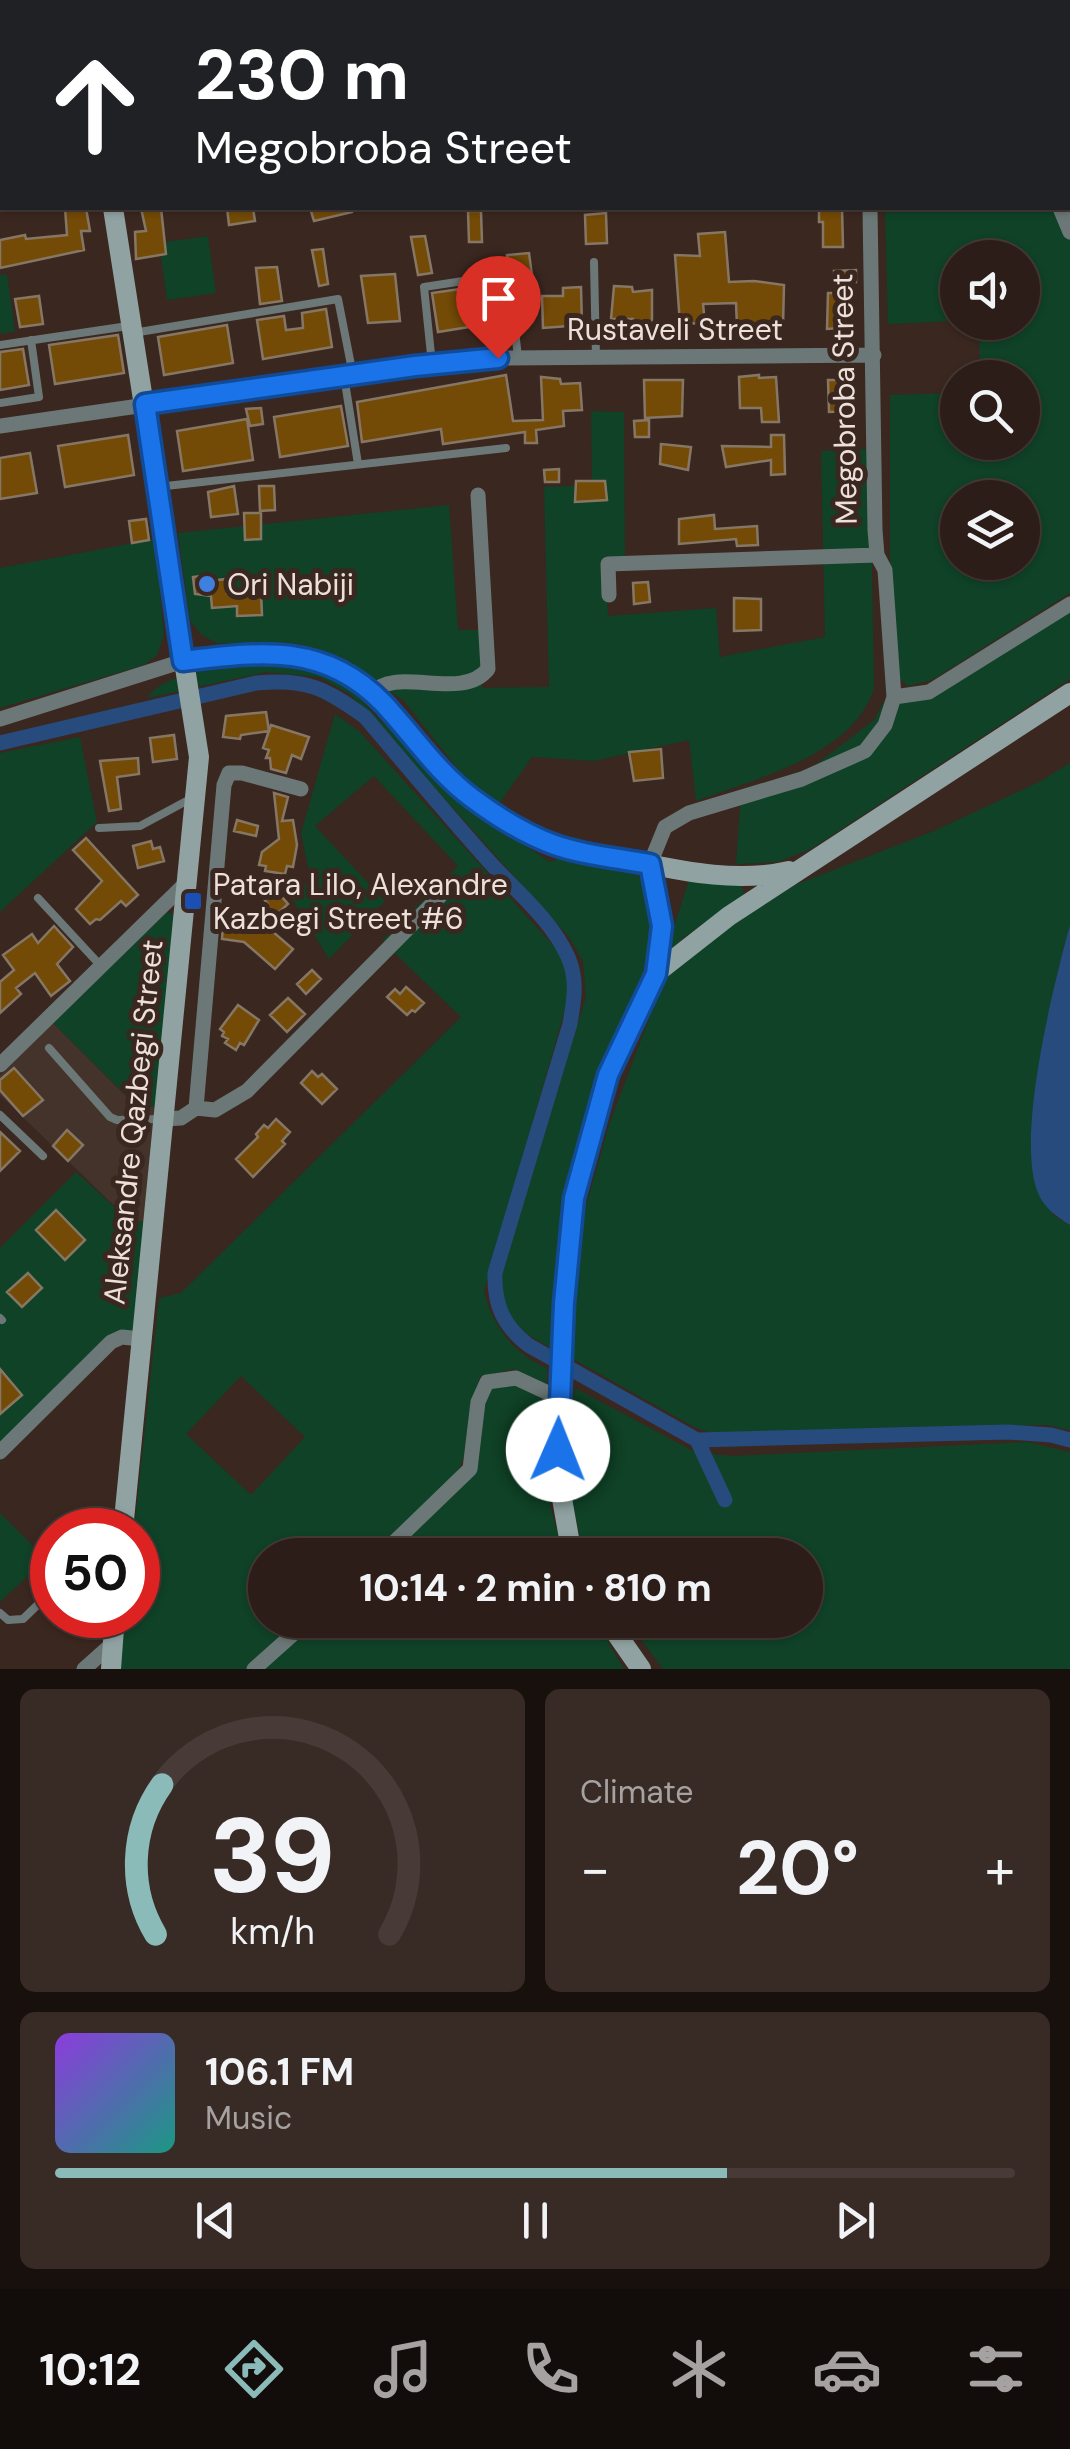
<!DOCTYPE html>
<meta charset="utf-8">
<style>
body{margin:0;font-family:"DM Sans",sans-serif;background:#382a25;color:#f1f3f6;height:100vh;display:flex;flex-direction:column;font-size:38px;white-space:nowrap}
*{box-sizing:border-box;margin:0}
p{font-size:32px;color:#a6a2a2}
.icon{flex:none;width:55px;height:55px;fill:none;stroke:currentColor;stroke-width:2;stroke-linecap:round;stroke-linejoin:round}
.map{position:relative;height:1669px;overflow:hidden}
.side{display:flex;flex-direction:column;gap:20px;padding:20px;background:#18100d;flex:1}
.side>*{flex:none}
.hud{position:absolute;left:0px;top:0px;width:1070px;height:210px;box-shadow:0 2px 8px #0004,0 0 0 2px #483b37;background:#202124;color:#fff;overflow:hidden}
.fabs{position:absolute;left:940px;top:240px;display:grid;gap:20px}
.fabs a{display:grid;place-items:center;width:100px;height:100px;border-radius:50%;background:#2c1d18;box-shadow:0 2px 8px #0004,0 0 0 2px #483b37;font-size:50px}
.speed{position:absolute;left:30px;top:1508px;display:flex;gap:20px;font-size:50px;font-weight:700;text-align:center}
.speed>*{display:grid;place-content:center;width:130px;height:130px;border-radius:50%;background:#2c1d18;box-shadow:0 2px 8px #0004,0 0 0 2px #483b37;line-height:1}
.speed .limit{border:15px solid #d22;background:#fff;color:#111}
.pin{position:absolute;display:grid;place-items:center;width:85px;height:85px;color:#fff;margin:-102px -42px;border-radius:50% 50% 50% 0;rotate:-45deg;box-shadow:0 0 10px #0007}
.pin .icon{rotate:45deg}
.me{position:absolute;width:110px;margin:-55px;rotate:1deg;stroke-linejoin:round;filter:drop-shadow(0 0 8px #0008)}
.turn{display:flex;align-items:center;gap:35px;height:210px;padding:0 30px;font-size:45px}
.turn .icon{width:130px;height:130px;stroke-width:2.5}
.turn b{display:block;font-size:70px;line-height:85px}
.big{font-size:75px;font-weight:700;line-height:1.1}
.side .card{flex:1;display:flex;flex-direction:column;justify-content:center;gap:15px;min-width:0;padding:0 35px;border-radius:15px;background:#382a25}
.side .dial{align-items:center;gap:0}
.dial svg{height:260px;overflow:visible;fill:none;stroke:#483b37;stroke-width:7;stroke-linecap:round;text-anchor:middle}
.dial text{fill:#f1f3f6;stroke:none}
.song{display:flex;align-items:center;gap:30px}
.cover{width:120px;height:120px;border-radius:15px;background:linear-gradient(135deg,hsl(270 70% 55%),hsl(170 70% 35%))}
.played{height:10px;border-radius:5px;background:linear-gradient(90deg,#8bbbb9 70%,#483b37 70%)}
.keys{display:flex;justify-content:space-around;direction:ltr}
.heat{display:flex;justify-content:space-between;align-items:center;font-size:55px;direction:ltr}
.side .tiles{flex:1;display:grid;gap:20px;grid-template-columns:1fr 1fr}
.card:last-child{grid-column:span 2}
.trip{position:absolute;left:248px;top:1538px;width:575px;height:100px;border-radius:50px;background:#2c1d18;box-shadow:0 2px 8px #0004,0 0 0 2px #483b37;font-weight:700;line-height:100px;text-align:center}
.dock{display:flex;height:160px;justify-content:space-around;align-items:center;background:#120c0a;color:#a6a2a2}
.dock .icon{width:70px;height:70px}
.dock .current{color:#8bbbb9}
.dock b{font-size:45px;color:#f1f3f6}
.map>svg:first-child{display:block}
</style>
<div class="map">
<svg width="1070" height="1669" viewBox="0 0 1070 1669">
<rect width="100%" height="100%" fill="#3a2720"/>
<path fill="#44332a" d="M52 1022 135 1105 156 1107 144 1222 129 1220 0 1095V1075Z"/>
<path fill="#0f4226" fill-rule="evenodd" d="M0 0H659L661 2H2L0 165Z
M946 0H1070V593L932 680 908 686 890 671V395L957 393 958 442H1022V378L980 377 979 323 1022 322V258H958L957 321 888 324 885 208H1068V2ZM958 498H1022V562H958Z
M208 236 216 293 167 300 159 243Z
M7 274 15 331 0 334V275Z
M591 411 624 412 625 569 606 567 608 616 716 608 720 657 825 637 821 451 870 449 874 688C854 755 755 779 696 801L689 740 594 761 532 757 496 808 473 788 403 700 334 656 300 644 216 643 202 635 190 621 178 533 449 505 458 630H480L482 688 549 687 544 487 592 485Z
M155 539 164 635 157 655 144 665 0 708V568Z
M1070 608V679L811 849 778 862 736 864 741 794 802 775 874 720 885 700 908 701Z
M259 665 304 669 328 675 354 693 462 804 550 862 569 855 622 866 637 874 644 884 652 913 648 962 596 1088 561 1220 552 1348C520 1333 499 1316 501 1278L586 997 583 961 569 937 351 695 319 677 266 672 148 698C164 670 230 668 259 665Z
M335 714 359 731 560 953 569 984 568 999 484 1291C492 1326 514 1354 547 1368V1386L514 1369 480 1377C467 1409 473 1449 454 1478L377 1555H265V1620H304L248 1669H120L125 1615H138V1530H134L159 1298 181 1293 461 1017 382 941 458 866 374 776 315 826 385 901 329 959 293 900 310 878 301 833ZM241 1376 305 1437 251 1495 186 1434Z
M80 737 97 822 0 912V753Z
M1070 763V925L1055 982 1053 1215 1070 1225V1430L1047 1425 713 1434 694 1427 573 1359V1300L584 1213 609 1125 666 974 752 911 797 884 934 831 1039 782Z
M689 880 742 886 744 896 683 938 672 952 668 951 669 942Z
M167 912 177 916 156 1107 136 1105 52 1022Z
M76 1172 129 1220 144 1222 134 1331 0 1442V1248Z
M515 1382 550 1399V1505L564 1555H387L475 1469 488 1386Z
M575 1388 695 1452 731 1456 1027 1442 1070 1452V1669H663L627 1620H805V1555H589L580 1538 562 1453Z
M0 1513 46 1559 0 1602Z
M314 1620H595L624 1669H260Z"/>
<path fill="#264b7c" d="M1070 925V1225C1057 1217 1044 1208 1038 1193 1015 1138 1054 983 1070 925Z"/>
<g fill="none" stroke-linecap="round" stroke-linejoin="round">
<path stroke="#264b7c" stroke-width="15" d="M0 743 256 683C306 678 325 688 365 717 405 764 444 811 485 857 513 889 550 917 568 957 578 980 574 1000 570 1024L495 1273C494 1305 503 1325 528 1345L697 1440 1008 1432 1051 1435 1070 1440
M697 1440 725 1500"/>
</g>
<path fill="#734a06" stroke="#867765" stroke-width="2.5" d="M65 208H86L90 231H81L84 250 0 268V240L25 235 26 239 67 235Z
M141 208H161L166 254 136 259 135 232 146 231Z
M227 208H253L255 221 229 225Z
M310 208H352V212L314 221Z
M819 208H842L843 247H823V222H819Z
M468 211H481L482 242H469Z
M606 213 607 243 586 244 585 215Z
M725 232 729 282 754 281 784 285 783 326 737 327 736 303 703 304 705 323 680 324 675 255 700 256 698 234Z
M425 236 432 273 418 275 411 237Z
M323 249 328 284 319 286 312 250Z
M529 253 534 290H518L516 272 509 267 507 255Z
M277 267 282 301 260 304 256 268Z
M856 270V282H852V327L827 329 828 293H835L834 271Z
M395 274 400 321 368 323 361 276Z
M502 283 506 321 438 332 432 293Z
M614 286 632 287 633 292 652 290V326L633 324V319H611Z
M581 287 582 325 543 328 542 296H563V288Z
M39 296 43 324 20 327 15 299Z
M326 309 332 347 263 359 257 320 284 316 286 330 303 328 302 313Z
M227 325 233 363 164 375 158 337Z
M118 335 124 373 55 384 49 345Z
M23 349 29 385 0 390V352Z
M506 375 513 421 543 420 541 377 560 379 561 384 580 383 582 410 563 411 564 426 536 430 537 443H525V432L443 444 441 429 362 442 357 402Z
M759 375V378L776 377 779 422H762L761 408H740L739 377Z
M644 380H683L682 416 645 418Z
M828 380H851L853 411 829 412Z
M341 406 348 446 280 457 274 417Z
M261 408 263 424 250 426 246 409Z
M247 419 253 460 183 471 177 431Z
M649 420V437H635L634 421Z
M128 435 134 475 65 487 58 446Z
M771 435H784L785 474 771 475V460L726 467 722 446 771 447Z
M661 444 691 447 688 470 660 464Z
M30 453 37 493 0 499V458Z
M559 469V482H545L544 470Z
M576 481H605L607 500 575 502Z
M234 486 238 514 211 517 208 492Z
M259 486H274L275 510 260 511Z
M244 513H261V539L245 540Z
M714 515 715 529 757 526 758 545 737 546 736 539 679 544V519Z
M146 519 149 540 132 543 129 521Z
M209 575 210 581 226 579 227 593 261 592 262 615 237 616V606L212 608 211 596 195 594 193 577Z
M648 582 650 602 634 604 633 583Z
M734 598 761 599V630L734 631Z
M266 712 269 731 241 735 240 739 223 737 226 716Z
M271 725 309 737 301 759 292 755 286 773 271 769 270 758H266L269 750 263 748Z
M174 735 177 759 153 762 150 738Z
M661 749 663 778 634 781 629 752Z
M138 758 139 774 117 777 121 809 109 811 100 761Z
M274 793 288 797 282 821 293 820 297 845 293 867 287 866 285 874 265 871 266 866 259 865 262 852 279 839Z
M237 820 258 826 256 836 234 831Z
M86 838 138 895 126 906 121 901 100 920 96 919 90 924 76 909 102 881 73 850Z
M151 841 153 849 160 847 164 861 138 868 133 846Z
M270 883 288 904 265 925 293 949 275 969 244 942 222 939 224 913 254 916 268 904 259 893Z
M54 926 73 947 57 964 70 981 51 996 35 973 16 988 21 994 0 1013V982L14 970 3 955 32 934 38 943Z
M312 970 321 979 306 994 297 984Z
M406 987 424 1003 415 1012 412 1010 407 1015 387 997 395 989 400 994Z
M288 998 305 1014 287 1032 270 1015Z
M238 1005 259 1020 244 1045 240 1043 236 1050 225 1043 228 1039 222 1036 224 1032 220 1029Z
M14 1068 43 1100 23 1116 0 1090V1080Z
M312 1071 318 1077 322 1074 337 1089 322 1104 301 1083Z
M276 1119 290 1132 282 1141 285 1144 253 1177 236 1159 258 1137 256 1134 264 1125 268 1128Z
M67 1130 83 1145 68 1161 53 1146Z
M0 1132 20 1151 0 1171Z
M56 1210 85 1240 65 1260 36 1230Z
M28 1273 42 1288 22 1307 7 1292Z
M0 1369 22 1395 0 1414Z"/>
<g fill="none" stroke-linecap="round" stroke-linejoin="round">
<path stroke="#6c7877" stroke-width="8" d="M797 0V2
M1068 102 1070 99
M594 262 596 358
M133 333 338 299 353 375
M0 345 128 326
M432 364 424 287 509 274 518 358
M344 376 358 464
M0 403 39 397 31 340
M157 487 506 448
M99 828 140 826 192 798
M38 898 100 965
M49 1048 110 1117 117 1120 160 1119
M0 1115 43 1156
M0 1318 2 1320
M0 1613 8 1620 23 1619 52 1591"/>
<path stroke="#6c7877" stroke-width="15" d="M672 0 676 2
M812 2 816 0
M0 177 2 176
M1060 208 1070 232
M0 426 415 366 497 358 874 355
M609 595 608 564 877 555
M372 694C394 664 461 703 488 669L478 495
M894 697 929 692 1070 604
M0 719 183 661
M650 864 665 827 689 813 802 779 865 751 885 725 894 697 885 570 877 555 875 530 870 208
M0 1065 189 880
M196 1108 215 1110 247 1091 449 887
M164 1119 181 1118 196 1108 224 785 229 773H242L301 789
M0 1452 111 1342 122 1337 141 1339
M381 1555 470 1469 478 1402 487 1382 516 1378 559 1398
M84 1669 112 1644
M254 1669 309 1620"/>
<path stroke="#90a3a2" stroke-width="20" d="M84 0V2
M113 208 199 757 123 1530
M183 661C233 655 285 645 333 667 382 690 410 740 447 777 476 805 512 827 549 842 567 850 589 852 608 856 667 867 729 885 789 871
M650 864 663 926 655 974
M572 1555 558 1476 559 1398 571 1220 588 1141 608 1075 655 974 729 916 1070 693
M607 1620 641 1669
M111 1669 115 1615"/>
</g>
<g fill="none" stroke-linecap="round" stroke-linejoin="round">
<g stroke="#114b97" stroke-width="25">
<path id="route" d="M498 358 415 366 145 404 183 661C259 652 324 642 383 703 413 735 437 772 472 798 496 816 523 833 552 844 582 855 618 858 650 864L662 926 656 974 608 1075 574 1198 564 1303 558 1450"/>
</g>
<use href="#route" stroke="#1a73e8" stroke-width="18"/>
</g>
<circle fill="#3f7fe0" stroke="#3a2720" stroke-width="4" cx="207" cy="584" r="10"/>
<rect fill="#1a4fb4" stroke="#3a2720" stroke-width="4" x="183" y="891" width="20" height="20" rx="5"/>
<g text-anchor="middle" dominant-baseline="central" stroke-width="10" stroke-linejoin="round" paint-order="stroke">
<g font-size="30" fill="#ede0db" stroke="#3a2720">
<text x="675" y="329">Rustaveli Street</text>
<text transform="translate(844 399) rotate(-91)">Megobroba Street</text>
<text transform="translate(133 1122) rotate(-84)">Aleksandre Qazbegi Street</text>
</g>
<g font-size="30" fill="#ede0db" stroke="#3a2720" text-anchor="start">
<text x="227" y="584">Ori Nabiji</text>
<text x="213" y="884">Patara Lilo, Alexandre<tspan x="213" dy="34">Kazbegi Street #6</tspan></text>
</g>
</g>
</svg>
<div class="fabs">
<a><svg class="icon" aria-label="sound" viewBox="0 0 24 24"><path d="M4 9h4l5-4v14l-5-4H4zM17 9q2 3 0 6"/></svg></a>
<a><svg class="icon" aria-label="search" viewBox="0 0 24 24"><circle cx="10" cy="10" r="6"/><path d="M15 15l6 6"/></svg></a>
<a><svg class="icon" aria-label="layers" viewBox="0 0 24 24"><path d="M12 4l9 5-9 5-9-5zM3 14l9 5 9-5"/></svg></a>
</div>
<div class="speed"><div class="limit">50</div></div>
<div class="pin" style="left:498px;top:358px;background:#d93025"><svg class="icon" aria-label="arrive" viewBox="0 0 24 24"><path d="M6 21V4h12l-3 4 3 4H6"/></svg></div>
<svg class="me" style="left:558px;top:1450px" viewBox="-20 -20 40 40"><circle r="19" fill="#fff"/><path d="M0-13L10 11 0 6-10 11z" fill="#1a73e8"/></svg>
<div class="trip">10:14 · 2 min · 810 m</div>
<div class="hud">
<div class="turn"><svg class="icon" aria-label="ahead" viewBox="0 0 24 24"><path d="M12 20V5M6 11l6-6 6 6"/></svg><div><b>230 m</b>Megobroba Street</div></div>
</div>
</div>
<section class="side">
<div class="tiles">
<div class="card dial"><svg viewBox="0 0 100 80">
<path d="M14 69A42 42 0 1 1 86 69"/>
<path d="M14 69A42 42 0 0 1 16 23" stroke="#8bbbb9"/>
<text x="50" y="56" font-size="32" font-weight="700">39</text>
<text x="50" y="72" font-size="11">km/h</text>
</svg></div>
<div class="card"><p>Climate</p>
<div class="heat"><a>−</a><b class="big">20°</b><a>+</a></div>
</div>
<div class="card">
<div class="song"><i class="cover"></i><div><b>106.1 FM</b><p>Music</p></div></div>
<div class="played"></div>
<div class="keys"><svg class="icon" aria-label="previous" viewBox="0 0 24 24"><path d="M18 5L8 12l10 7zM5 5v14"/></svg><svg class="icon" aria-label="pause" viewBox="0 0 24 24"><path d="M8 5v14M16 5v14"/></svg><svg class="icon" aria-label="next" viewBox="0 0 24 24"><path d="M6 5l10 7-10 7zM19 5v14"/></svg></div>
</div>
</div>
</section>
<nav class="dock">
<b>10:12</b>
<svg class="icon current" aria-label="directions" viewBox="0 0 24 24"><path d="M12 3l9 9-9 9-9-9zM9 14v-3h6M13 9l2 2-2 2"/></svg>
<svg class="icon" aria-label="music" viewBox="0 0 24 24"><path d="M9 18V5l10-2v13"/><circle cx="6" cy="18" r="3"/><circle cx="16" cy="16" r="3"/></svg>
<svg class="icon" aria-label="phone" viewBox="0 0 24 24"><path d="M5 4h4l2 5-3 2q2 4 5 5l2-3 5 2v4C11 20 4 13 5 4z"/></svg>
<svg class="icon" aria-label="climate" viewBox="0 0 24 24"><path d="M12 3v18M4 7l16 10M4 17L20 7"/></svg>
<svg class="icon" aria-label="car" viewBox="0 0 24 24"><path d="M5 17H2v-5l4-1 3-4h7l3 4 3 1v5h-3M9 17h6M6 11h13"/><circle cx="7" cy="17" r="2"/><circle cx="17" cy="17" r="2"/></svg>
<svg class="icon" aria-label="filters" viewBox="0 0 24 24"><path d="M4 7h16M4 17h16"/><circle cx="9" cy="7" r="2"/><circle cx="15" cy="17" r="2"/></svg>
</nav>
